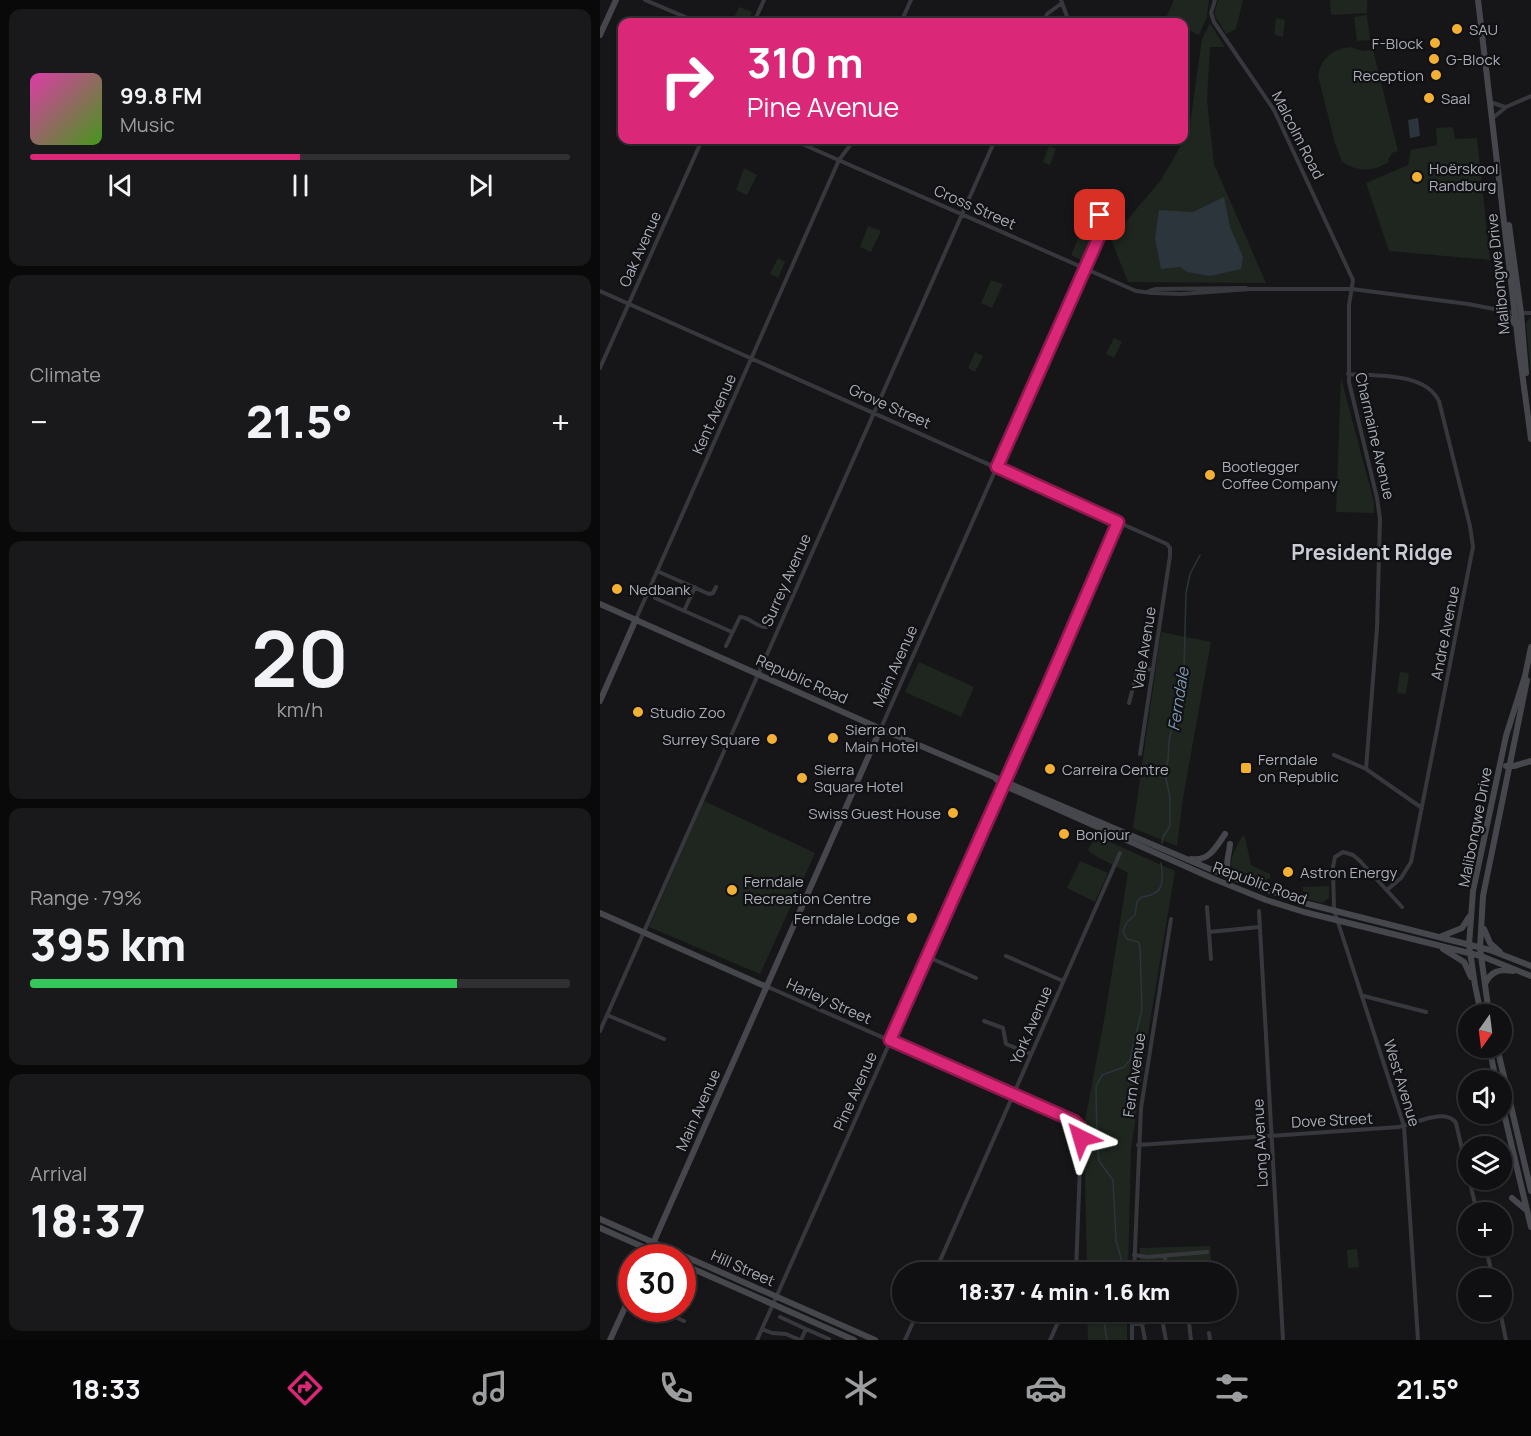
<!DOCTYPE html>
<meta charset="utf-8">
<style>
body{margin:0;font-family:Manrope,sans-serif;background:#19191b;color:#f1f3f6;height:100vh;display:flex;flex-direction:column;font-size:22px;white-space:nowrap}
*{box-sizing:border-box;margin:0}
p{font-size:20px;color:#9c9d9f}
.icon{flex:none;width:33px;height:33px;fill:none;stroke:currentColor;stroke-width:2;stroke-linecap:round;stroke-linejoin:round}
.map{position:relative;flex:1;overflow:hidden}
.panel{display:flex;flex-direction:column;gap:9px;padding:9px;background:#09090a;width:600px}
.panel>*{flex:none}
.hud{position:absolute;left:18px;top:18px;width:570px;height:126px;border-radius:12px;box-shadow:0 2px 4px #0004,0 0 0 2px #303032;background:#db2777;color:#fff;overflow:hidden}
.needle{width:39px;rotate:194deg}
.fabs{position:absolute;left:858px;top:1004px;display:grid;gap:12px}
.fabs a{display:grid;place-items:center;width:54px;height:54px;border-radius:50%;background:#101012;box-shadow:0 2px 4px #0004,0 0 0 2px #303032;font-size:30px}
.speed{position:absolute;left:18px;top:1244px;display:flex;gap:12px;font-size:30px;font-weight:700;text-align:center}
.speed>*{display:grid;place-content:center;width:78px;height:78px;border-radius:50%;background:#101012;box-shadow:0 2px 4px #0004,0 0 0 2px #303032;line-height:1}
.speed .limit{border:9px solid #d22;background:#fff;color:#111}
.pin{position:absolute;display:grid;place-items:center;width:51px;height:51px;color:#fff;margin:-26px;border-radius:12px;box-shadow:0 3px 9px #0006}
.me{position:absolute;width:66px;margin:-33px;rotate:320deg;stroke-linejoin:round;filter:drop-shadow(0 0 4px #0008)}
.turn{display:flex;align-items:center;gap:21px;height:126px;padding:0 30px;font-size:27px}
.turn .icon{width:78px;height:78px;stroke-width:2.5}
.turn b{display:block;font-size:42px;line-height:51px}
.big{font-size:45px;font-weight:800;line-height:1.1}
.panel .card{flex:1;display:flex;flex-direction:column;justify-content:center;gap:9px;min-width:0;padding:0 21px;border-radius:12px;background:#19191b}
.panel .dial{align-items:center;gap:0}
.dial b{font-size:78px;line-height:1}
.song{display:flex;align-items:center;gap:18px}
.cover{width:72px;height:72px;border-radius:9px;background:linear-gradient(135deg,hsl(320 70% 55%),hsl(100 70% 35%))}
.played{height:6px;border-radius:3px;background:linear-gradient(90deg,#db2777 50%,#303032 50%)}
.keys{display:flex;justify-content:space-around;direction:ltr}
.heat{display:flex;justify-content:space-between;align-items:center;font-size:33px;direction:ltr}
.charge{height:9px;border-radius:4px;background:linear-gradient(90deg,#34c759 79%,#303032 0)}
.trip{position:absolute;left:292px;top:1262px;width:345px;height:60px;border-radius:30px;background:#101012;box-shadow:0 2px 4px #0004,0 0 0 2px #303032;font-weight:800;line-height:60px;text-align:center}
.tab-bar{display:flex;height:96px;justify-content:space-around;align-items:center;background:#060607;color:#9c9d9f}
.tab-bar .icon{width:42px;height:42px}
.tab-bar .current{color:#db2777}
.tab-bar b{font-size:27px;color:#f1f3f6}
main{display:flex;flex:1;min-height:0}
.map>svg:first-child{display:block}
</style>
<main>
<section class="panel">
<div class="card">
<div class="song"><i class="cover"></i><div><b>99.8 FM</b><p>Music</p></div></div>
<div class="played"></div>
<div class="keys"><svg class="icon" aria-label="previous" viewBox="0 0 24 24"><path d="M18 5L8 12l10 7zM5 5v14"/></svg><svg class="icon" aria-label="pause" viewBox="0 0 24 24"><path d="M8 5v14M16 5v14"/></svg><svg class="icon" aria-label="next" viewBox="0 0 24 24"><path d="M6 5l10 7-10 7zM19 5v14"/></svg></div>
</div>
<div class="card"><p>Climate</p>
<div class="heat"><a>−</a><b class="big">21.5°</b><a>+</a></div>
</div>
<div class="card dial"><b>20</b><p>km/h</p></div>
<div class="card"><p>Range · 79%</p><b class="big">395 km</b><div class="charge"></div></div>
<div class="card"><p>Arrival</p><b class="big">18:37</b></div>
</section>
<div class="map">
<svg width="931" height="1340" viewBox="0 0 931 1340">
<rect width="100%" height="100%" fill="#161618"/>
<path fill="#1e261f" d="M574 0H609L607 17 599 35 584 28V22H570L565 20Z
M618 0H643L636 29 626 34 614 14Z
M730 0H769L767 1V13L731 15Z
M139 7 152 12 147 22H132Z
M767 15 770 40 757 41 754 17Z
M676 18 685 20 683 37 674 35Z
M610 23 625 47H610L607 100 614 164 666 283 528 282 511 239 561 180 584 140 590 124 602 39Z
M750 47 763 51 773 50 798 151 792 153 788 160 789 162C772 172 759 172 742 162L735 143 718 76C721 58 733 49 750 47Z
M853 127 855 139 877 138 890 260 789 251 766 183 808 165 811 150 837 145 836 128Z
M449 146 456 149 450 165 443 162Z
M144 168 157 175 147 195 136 190Z
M268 226 281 231 271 252 260 247Z
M480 234 490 239 481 260 471 255Z
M178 258 185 262 178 278 170 274Z
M391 280 403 284 392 308 381 303Z
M931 317V377L926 323Z
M514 338 522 342 514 358 506 354Z
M375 352 383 356 375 372 368 368Z
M741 378 774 502V513L736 512Z
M561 632 611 642 583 798 577 846 533 828Z
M319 662 374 687 361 717 305 692Z
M800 672 809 673 806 694 797 693Z
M104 801 215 853 160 974 49 927Z
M642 836 645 837 651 865 670 874V878L661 882 633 872C627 860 637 847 642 836Z
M503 839 575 871 547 1040 531 1150 528 1272H487L484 1126 505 1015 528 873C519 867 492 856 488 850L493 841Z
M480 861 508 873 495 902 467 888Z
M729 886V898L722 903 707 899 702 887Z
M610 1246 612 1272H539L540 1248Z
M757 1249 759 1267 748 1268 747 1250Z
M345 1260 374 1272H339Z
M487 1311H527V1340H488Z"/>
<path fill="#2c353c" d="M818 118 820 136 810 138 808 120Z
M624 197 630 227 643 257 641 269 610 276 587 272 580 267 561 269 555 238 559 210 593 212Z"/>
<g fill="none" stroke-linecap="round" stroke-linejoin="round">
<path stroke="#2c353c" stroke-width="1.5" d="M562 843 563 837 570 826V797L565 774 568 760 569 740 581 693 584 669 586 593 590 574 600 555
M520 1272 522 1262 516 1240 513 1180 499 1161 497 1145 496 1087 502 1075 524 1067 530 1060 542 1009 540 947 538 942 527 939 523 931 527 922 535 915 537 902 541 897C564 895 564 882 561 863
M502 1311 507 1340"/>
<path stroke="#37383d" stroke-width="4" d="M45 0 97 22
M461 0 469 22
M615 0 611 13 614 22 674 110 753 280 749 305V382L777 498 780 519 777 628 766 769
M154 22 164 0
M301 22 311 0
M444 22 447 14 462 3
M893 103 905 107
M894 117 906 107 931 96
M193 140 536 291 552 293 581 294 651 289H752L868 304 915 313H931
M0 291 567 544 570 548V556L540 754
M549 291 556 289 646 288
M0 368 102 140
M748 374C776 376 825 372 839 401L870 526 873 547 811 862 801 878 787 890
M57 571 109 594 113 593 116 587
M55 598 132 632
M84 611 95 587
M36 619 239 160 254 140
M126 646 140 617C150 617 157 628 167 627L176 611 172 604
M547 669 553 670
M529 703 537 672 543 668
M281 728 502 230 500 215
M734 755 766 769 822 808
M607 907 611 959
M802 907 760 861 753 855 743 852 735 857 733 867 734 910 804 1126 818 1340
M659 911 683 1340
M609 932 659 927
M406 956 463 981
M328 957 376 978
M168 987 477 1123 480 1127 481 1138 476 1272
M764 996 826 1012
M7 1015 64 1039
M384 1021 403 1028 406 1044 431 1054
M0 1031 395 140
M538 1145 799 1127C814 1124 846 1107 856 1123L868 1176
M869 1179 877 1212
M885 1245 893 1278
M534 1255 547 1257 607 1252
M565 1256 566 1272
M335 1272 520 853
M534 1272 541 1108 571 919
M55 1308 84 1321
M900 1311 906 1340
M180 1317 206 1329 201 1340
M562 1319 566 1340
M532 1324H542L550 1320 585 1319 589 1323 591 1340
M542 1324 545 1340
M162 1329 172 1333 186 1334 200 1340
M206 1329 229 1339
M609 1333 610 1340
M157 1340 369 865 518 522
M305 1340 318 1311
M450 1340 463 1311
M532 1340V1311"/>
<path stroke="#45474d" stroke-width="6" d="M878 0 919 350 931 439
M0 35 16 0
M909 225 921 313 926 373
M902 310 916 325
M0 604 288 732 617 872 704 903 890 950 931 966
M0 701 36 619
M906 766H914L931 761
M396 779 403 785 614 879 666 900 704 912 881 956 931 976
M630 844C629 857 623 867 632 877
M591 859C609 862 616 847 625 834
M0 913 167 987
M884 929 890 943 900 952
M842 936 862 928 869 917
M843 949 864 962 871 977
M885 984C891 971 899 969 913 971
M881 1014 875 985 869 945 873 891 906 736 925 676 931 647
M889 1014 880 948 883 896 927 680
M889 1047 896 1080
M897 1047 931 1191
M902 1105 931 1227
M912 1198 925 1209
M0 1219 275 1340
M0 1228 66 1257
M47 1257 281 728
M82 1264 254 1340
M10 1340 32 1292"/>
</g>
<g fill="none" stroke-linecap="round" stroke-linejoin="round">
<g stroke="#8e194d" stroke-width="15">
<path id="route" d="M481 1138 480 1127 474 1121 290 1040 447 687 518 522 397 467 502 230 500 215"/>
</g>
<use href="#route" stroke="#db2777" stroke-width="10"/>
</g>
<g fill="#f2b134" stroke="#111113" stroke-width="2">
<circle cx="857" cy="29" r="6"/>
<circle cx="835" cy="43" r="6"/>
<circle cx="834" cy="59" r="6"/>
<circle cx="836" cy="75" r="6"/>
<circle cx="829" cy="98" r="6"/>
<circle cx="817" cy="177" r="6"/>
<circle cx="610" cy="475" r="6"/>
<circle cx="17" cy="589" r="6"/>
<circle cx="38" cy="712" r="6"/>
<circle cx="233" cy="738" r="6"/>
<circle cx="172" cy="739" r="6"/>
<rect x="640" y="762" width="12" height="12" rx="3"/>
<circle cx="450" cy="769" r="6"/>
<circle cx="202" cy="778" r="6"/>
<circle cx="353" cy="813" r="6"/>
<circle cx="464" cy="834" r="6"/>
<circle cx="688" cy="872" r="6"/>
<circle cx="132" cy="890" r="6"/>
<circle cx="312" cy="918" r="6"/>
</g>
<g text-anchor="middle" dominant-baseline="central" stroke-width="4.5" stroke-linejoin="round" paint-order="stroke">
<g font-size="15" fill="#a8adb8" stroke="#111113" text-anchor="start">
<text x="869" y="29">SAU</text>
<text x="823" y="43" text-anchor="end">F-Block</text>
<text x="846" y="59">G-Block</text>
<text x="824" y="75" text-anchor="end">Reception</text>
<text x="841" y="98">Saal</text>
<text x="829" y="168">Hoërskool<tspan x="829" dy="17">Randburg</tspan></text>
<text x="622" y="466">Bootlegger<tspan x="622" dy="17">Coffee Company</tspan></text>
<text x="29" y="589">Nedbank</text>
<text x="50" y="712">Studio Zoo</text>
<text x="245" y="729">Sierra on<tspan x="245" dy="17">Main Hotel</tspan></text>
<text x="160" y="739" text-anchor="end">Surrey Square</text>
<text x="658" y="759">Ferndale<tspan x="658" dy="17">on Republic</tspan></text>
<text x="214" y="769">Sierra<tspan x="214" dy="17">Square Hotel</tspan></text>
<text x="462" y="769">Carreira Centre</text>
<text x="341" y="813" text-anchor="end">Swiss Guest House</text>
<text x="476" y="834">Bonjour</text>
<text x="700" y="872">Astron Energy</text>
<text x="144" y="881">Ferndale<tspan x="144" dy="17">Recreation Centre</tspan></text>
<text x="300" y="918" text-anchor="end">Ferndale Lodge</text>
</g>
<g font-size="15" fill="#a8adb8" stroke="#111113">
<text transform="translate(698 135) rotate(63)">Malcolm Road</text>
<text transform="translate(375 207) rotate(24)">Cross Street</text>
<text transform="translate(40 249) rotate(-66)">Oak Avenue</text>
<text transform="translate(898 274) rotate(-96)">Malibongwe Drive</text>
<text transform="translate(290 406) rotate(24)">Grove Street</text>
<text transform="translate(114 414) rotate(-66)">Kent Avenue</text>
<text transform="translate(775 436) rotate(77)">Charmaine Avenue</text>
<text transform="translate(186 580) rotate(-66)">Surrey Avenue</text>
<text transform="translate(845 633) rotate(-79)">Andre Avenue</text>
<text transform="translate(544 648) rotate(-81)">Vale Avenue</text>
<text transform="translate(295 666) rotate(-66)">Main Avenue</text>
<text transform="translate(202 679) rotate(24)">Republic Road</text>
<text transform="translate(875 827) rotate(-79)">Malibongwe Drive</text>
<text transform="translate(660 883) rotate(20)">Republic Road</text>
<text transform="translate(229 1001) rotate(24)">Harley Street</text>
<text transform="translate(431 1025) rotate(-67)">York Avenue</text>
<text transform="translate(534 1075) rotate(-82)">Fern Avenue</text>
<text transform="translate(802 1083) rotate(73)">West Avenue</text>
<text transform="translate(255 1091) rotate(-66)">Pine Avenue</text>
<text transform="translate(98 1110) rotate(-66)">Main Avenue</text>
<text transform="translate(732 1120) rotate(-3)">Dove Street</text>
<text transform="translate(660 1143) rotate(-93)">Long Avenue</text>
<text transform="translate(143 1268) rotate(24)">Hill Street</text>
</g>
<g font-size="16" font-style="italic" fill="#7f9bb3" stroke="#111113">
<text transform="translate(578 699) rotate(-81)">Ferndale</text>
</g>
<g font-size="21" font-weight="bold" fill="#c9ccd4" stroke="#111113">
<text x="772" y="552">President Ridge</text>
</g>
</g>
</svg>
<div class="fabs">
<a><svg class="needle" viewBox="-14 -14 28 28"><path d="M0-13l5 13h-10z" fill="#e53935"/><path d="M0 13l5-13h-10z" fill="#9c9d9f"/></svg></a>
<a><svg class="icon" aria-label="sound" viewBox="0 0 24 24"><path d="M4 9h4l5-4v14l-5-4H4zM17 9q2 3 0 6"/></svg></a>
<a><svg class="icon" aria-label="layers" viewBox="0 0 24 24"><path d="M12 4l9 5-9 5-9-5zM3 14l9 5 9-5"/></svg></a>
<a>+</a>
<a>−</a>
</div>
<div class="speed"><div class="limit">30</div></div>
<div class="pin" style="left:500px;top:215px;background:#d93025"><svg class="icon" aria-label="arrive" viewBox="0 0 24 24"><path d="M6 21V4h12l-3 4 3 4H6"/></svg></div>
<svg class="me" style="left:481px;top:1138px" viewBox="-20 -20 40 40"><path d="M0-17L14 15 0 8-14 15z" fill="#db2777" stroke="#fff" stroke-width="4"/></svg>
<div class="trip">18:37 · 4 min · 1.6 km</div>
<div class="hud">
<div class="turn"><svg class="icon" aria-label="right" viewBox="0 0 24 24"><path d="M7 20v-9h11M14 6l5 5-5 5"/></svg><div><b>310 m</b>Pine Avenue</div></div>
</div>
</div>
</main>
<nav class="tab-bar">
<b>18:33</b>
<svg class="icon current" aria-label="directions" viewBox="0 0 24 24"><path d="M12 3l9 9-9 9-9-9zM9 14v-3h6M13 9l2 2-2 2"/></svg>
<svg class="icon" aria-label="music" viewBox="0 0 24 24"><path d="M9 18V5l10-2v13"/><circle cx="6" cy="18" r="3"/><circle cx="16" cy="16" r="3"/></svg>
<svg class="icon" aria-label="phone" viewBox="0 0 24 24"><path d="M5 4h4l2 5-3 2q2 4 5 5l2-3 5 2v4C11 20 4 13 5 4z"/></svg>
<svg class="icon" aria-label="climate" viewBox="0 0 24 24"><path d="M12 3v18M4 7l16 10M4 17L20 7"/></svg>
<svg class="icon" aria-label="car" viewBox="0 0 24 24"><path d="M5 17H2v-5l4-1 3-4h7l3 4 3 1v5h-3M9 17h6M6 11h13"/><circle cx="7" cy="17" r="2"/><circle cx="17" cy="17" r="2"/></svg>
<svg class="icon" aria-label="filters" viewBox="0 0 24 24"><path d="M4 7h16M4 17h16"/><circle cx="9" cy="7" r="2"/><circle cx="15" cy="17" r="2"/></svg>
<b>21.5°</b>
</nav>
